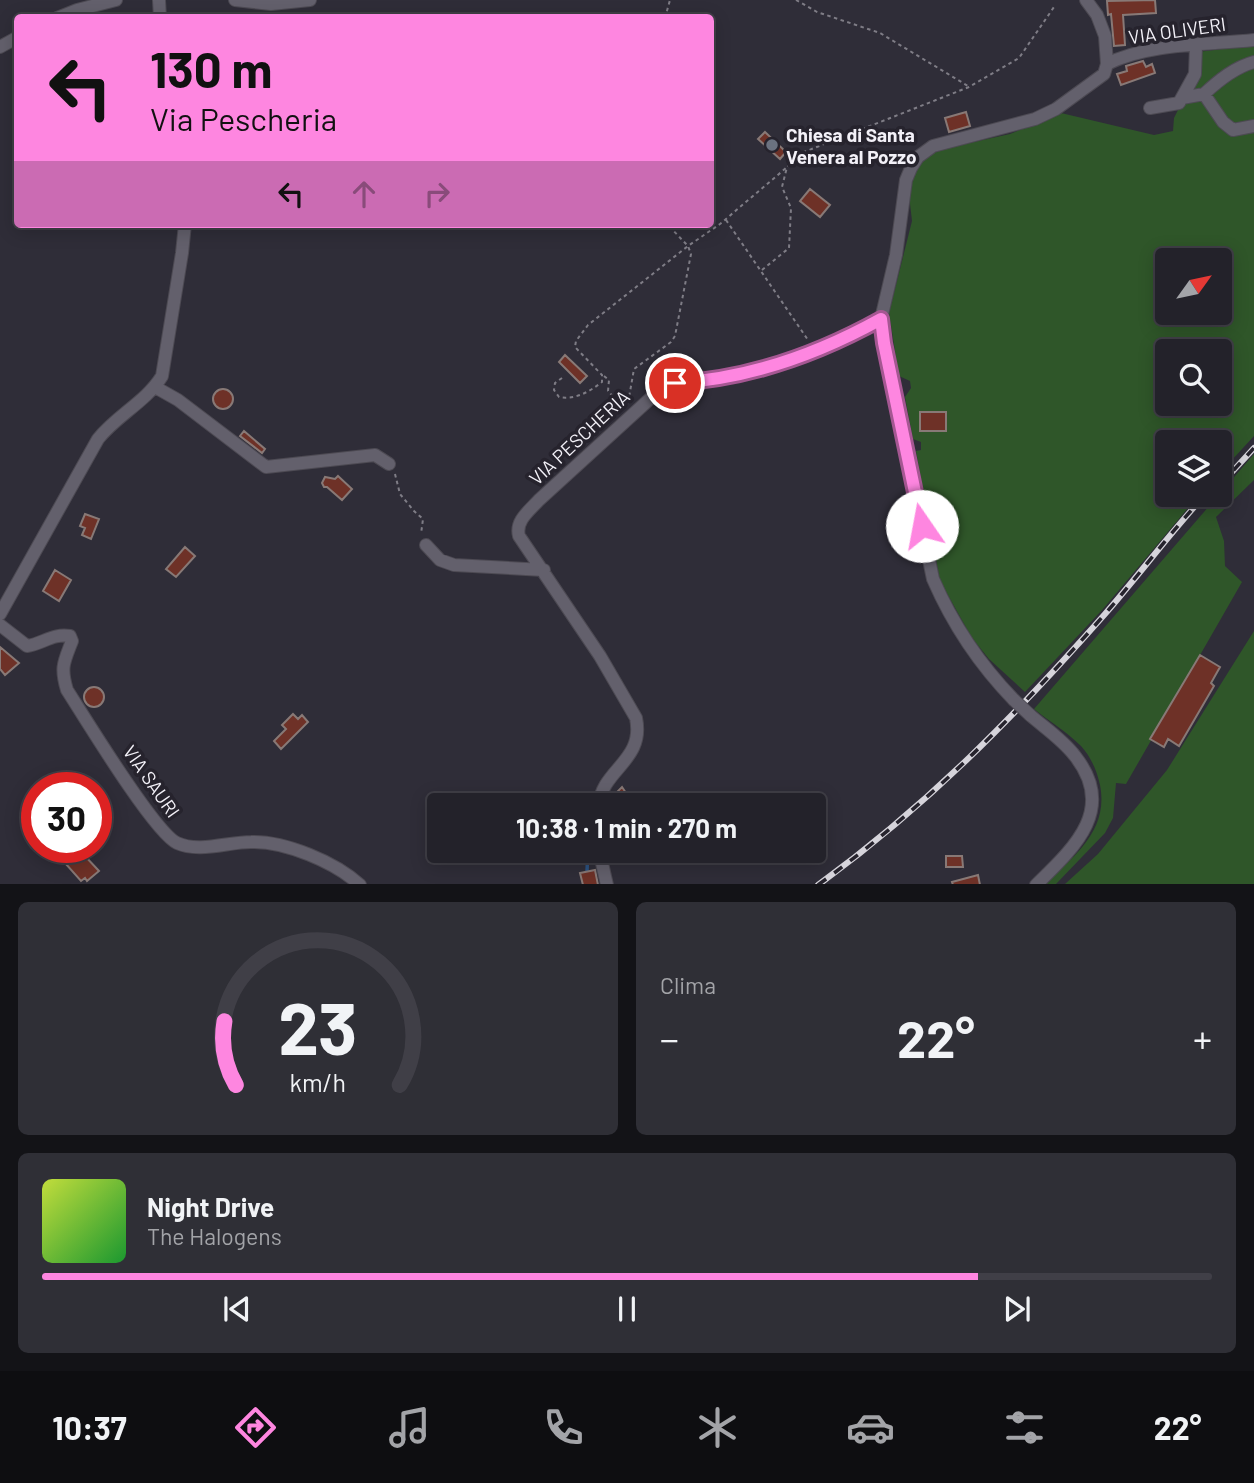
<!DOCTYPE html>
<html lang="it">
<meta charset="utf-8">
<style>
body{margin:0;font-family:Barlow,sans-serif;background:#2f2f36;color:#f1f3f6;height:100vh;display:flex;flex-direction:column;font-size:26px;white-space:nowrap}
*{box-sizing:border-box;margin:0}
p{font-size:23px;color:#a3a4a8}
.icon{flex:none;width:38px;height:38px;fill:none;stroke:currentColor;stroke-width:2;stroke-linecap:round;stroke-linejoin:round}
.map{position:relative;height:884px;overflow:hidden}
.drawer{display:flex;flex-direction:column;gap:18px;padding:18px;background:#131317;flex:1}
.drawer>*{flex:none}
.banner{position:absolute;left:14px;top:14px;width:700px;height:214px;border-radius:7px;box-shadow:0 4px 18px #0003,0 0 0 2px #403f47;background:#fe86e0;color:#111;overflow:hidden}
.needle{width:46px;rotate:57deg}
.tools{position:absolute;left:1155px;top:248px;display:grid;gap:14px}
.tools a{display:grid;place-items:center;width:77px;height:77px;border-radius:7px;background:#23222a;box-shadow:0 4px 18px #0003,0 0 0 2px #403f47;font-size:35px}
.speed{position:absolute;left:21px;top:772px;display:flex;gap:14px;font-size:35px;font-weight:700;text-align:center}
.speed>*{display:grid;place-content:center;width:91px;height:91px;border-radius:50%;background:#23222a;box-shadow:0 4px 18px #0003,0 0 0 2px #403f47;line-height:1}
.speed .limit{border:10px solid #d22;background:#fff;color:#111}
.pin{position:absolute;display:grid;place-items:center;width:60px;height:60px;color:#fff;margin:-30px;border:4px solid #fff;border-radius:50%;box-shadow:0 2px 7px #0007}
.me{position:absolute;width:77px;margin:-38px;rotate:348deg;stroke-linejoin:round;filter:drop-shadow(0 0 5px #0008)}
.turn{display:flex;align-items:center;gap:24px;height:147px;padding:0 21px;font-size:32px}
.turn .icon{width:91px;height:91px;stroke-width:2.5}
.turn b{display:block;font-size:49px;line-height:60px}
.lanes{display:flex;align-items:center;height:66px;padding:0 21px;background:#0003;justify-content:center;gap:35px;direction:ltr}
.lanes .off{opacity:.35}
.big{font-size:52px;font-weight:700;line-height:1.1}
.drawer .tile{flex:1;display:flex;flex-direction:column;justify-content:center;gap:10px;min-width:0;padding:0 24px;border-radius:10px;background:#2f2f36}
.drawer .dial{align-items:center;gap:0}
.dial svg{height:182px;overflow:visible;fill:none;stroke:#403f47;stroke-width:7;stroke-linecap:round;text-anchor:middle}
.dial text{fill:#f1f3f6;stroke:none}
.song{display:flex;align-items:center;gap:21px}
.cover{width:84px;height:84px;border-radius:10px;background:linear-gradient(135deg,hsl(70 70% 55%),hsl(130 70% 35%))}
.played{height:7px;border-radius:4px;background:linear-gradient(90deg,#fe86e0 80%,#403f47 80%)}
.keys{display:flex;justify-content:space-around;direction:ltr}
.heat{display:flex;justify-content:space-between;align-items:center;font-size:38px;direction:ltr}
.drawer .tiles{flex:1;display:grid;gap:18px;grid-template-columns:1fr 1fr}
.tile:last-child{grid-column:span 2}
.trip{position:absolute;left:427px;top:793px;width:399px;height:70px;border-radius:7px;background:#23222a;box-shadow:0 4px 18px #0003,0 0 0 2px #403f47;font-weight:700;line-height:70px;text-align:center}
.dock{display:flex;height:112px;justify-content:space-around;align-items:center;background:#0e0e11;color:#a3a4a8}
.dock .icon{width:49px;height:49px}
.dock .current{color:#fe86e0}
.dock b{font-size:32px;color:#f1f3f6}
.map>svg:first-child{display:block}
</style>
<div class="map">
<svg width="1254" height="885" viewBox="0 0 1254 885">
<rect width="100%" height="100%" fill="#2f2d38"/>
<path fill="#2f5629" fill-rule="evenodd" d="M1254 45V436L1220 473V443H1167V495H1199L1103 609 1025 692 989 659 972 638 940 581 916 451 921 450V442L913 439 905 397 911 388 910 381 899 376 889 313 912 221 909 195 913 174 917 165 933 151 1010 134 1061 113 1154 135 1173 131 1174 118 1199 68 1198 52ZM1167 261H1220V313H1167ZM1167 352H1220V404H1167Z
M1254 454V480L1216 517 1224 541 1225 566 1242 582 1126 784 1116 783 1113 818 1105 833 1056 884H1045C1074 856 1109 831 1100 785 1097 771 1091 757 1081 746 1067 732 1049 721 1034 709Z
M1254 631V884H1065L1098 854 1167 770Z"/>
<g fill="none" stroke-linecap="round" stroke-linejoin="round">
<path stroke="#2c5382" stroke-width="3.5" d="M587 871 588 850"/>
</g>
<path fill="#6e3127" stroke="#887976" stroke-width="2" d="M1155 0 1156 13 1123 15 1125 45 1114 46 1111 14 1108 15 1107 1Z
M1143 61 1146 67 1152 64 1155 73 1121 85 1117 74 1127 71 1126 66Z
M966 112 970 126 949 132 945 118Z
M765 132 786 152 780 159 758 139Z
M810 189 830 205 820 217 800 201Z
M565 355 587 376 580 383 559 362Z
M213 399a10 10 0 1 1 20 0a10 10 0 1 1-20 0Z
M920 412H946V431H920Z
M244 431 265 449 262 453 240 436Z
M338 476 352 489 342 500 327 487H324L322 483 325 477 335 479Z
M85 514 99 519 91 539 82 535 85 528 80 526Z
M185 547 195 556 176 577 166 569Z
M55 570 71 580 59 601 43 591Z
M0 647 19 663 5 675 0 669Z
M1200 655 1220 667 1211 683 1214 686 1179 746 1168 739 1164 747 1150 739Z
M84 697a10 10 0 1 1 20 0a10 10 0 1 1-20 0Z
M293 714 298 719 302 715 308 722 281 749 274 741 286 729 282 725Z
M622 787 634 805H608L613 796Z
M80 847H92L84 855 99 871 87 881 85 878 81 881 65 863Z
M946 856H962L963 867H946Z
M595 870 598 885H583L580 873Z
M978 875 980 885H953L952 882Z"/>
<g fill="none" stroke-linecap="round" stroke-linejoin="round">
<g stroke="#4d4a53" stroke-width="14">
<path id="minor" d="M159 0 160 18
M235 0 271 4 310 0
M57 18 77 10 116 0
M0 47 18 37
M1107 64C1149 43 1207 45 1254 40
M1204 94C1219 80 1235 67 1254 62
M1182 98 1204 94 1223 122 1233 130 1254 126
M1150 108 1179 103 1195 74 1196 46
M155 387 178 400 266 467 375 455 389 464
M426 545 440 560 454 565 544 570
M0 614 98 439C117 415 146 402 162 376L182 253 185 224
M0 625 27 646C42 644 53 633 70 636L72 641C64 662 60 667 67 690 85 718 154 832 177 843 199 853 228 842 251 842 285 841 335 862 360 885
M1014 700C979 664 953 625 933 579L884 343 881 319 896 255 906 180 911 168 918 157 933 146 1035 119 1056 109 1104 74 1107 64 1105 36 1097 15 1086 0
M1030 715C1045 728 1063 740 1075 756 1117 809 1074 848 1036 885
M599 805C602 769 645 761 636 718L600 656 519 536C515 521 529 511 539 500L664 386 722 377 780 364 862 330 881 319
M599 850 607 885"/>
</g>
<path stroke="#7f7d86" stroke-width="2" stroke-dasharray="3.5 3.5" stroke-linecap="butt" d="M796 0 817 12 880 33 968 86
M665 18 670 0
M726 220 808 340
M762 270 789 248 791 208 782 187 787 167 804 152 969 87 1019 58 1054 7
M604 376 609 380 608 391 624 408
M562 378 555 383 554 390 559 397C575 400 589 392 602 382V375L575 347 576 341 588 325 688 246 720 224 786 168
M628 403 634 369 671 342 675 336 691 254 688 246 667 224
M395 474 400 494 414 511 423 519 421 534"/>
<use href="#minor" stroke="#63606c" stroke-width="12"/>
<g stroke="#d6d4db" stroke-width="6">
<path id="rail" d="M1220 485 1254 448
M818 885C929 804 1015 716 1105 614 1139 575 1170 533 1205 495"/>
</g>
<use href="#rail" stroke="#26232d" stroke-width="3.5" stroke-dasharray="10" stroke-linecap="butt"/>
<g stroke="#4d4a53" stroke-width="14" stroke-linecap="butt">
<path id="minor-bridge" d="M1014 700 1030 715"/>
</g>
<use href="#minor-bridge" stroke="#63606c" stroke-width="12"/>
</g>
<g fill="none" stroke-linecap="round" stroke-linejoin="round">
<g stroke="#a55792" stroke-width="18">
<path id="route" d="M675 383C747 379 818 354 881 319L884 343 922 526"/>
</g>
<use href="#route" stroke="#fe86e0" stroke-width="12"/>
</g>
<circle fill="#6b7280" stroke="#26232d" stroke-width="2.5" cx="772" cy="145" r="7"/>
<g text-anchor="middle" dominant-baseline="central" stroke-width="7" stroke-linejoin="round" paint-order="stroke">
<g font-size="19" fill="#f3f1f8" stroke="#26232d">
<text transform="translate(1177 30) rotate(-8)">VIA OLIVERI</text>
<text transform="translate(579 437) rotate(-43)">VIA PESCHERIA</text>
<text transform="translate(152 781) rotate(55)">VIA SAURI</text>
</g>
<g font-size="19" font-weight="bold" fill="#f3f1f8" stroke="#26232d" text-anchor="start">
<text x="786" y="134">Chiesa di Santa<tspan x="786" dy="22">Venera al Pozzo</tspan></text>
</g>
</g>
</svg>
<div class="tools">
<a><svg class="needle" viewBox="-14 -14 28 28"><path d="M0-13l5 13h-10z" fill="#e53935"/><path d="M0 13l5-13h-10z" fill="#a3a4a8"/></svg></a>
<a><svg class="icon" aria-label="search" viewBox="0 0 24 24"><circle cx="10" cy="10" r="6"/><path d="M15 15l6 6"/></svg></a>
<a><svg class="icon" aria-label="layers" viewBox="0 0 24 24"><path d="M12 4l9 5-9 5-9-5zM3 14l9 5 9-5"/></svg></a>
</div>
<div class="speed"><div class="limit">30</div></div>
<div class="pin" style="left:675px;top:383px;background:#d93025"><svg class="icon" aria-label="arrive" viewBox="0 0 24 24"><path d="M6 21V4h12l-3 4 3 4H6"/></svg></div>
<svg class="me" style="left:922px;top:526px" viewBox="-20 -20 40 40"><circle r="19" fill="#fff"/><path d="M0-13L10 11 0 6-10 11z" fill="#fe86e0"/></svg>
<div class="trip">10:38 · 1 min · 270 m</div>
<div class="banner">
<div class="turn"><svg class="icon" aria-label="left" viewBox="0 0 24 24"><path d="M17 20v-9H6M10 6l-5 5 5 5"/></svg><div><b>130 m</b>Via Pescheria</div></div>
<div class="lanes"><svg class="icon" aria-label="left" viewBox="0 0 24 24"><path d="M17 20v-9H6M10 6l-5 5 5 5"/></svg><svg class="icon off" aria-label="ahead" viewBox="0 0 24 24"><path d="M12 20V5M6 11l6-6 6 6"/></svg><svg class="icon off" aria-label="right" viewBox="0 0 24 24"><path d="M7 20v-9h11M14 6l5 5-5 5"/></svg></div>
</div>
</div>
<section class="drawer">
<div class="tiles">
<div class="tile dial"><svg viewBox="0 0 100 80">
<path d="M14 69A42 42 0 1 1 86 69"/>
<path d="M14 69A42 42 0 0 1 9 41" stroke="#fe86e0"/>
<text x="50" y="56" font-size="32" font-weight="700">23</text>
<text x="50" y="72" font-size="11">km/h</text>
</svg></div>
<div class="tile"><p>Clima</p>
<div class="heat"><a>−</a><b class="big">22°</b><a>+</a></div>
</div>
<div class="tile">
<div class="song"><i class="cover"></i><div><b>Night Drive</b><p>The Halogens</p></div></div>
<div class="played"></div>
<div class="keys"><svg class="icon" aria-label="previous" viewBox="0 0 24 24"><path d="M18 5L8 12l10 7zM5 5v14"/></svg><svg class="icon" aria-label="pause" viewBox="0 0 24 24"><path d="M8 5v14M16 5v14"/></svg><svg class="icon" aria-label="next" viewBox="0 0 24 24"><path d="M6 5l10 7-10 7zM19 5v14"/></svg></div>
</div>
</div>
</section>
<nav class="dock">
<b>10:37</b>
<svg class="icon current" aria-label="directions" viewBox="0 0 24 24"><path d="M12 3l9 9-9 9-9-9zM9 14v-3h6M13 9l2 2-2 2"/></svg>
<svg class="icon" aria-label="music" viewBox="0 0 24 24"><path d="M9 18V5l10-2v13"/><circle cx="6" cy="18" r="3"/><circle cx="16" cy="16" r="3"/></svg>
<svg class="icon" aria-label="phone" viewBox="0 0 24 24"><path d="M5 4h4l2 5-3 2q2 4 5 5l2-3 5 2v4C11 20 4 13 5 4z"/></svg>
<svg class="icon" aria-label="climate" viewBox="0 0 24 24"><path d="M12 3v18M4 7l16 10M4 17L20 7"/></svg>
<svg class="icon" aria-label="car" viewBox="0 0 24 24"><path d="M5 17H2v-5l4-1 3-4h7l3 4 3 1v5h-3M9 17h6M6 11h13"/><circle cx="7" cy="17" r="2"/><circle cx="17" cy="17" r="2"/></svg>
<svg class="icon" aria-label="filters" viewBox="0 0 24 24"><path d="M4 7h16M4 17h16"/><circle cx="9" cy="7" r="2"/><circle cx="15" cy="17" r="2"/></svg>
<b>22°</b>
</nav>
